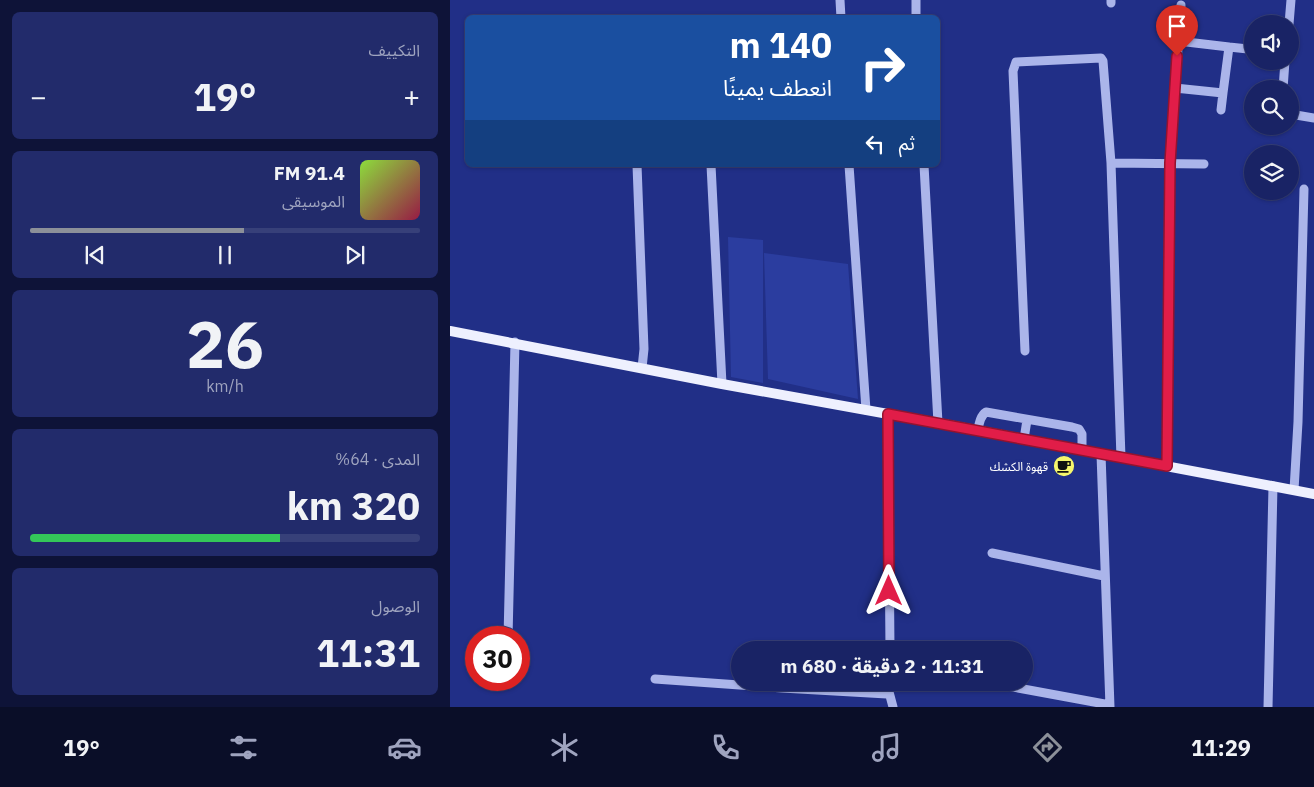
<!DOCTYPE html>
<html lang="ar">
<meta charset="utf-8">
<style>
body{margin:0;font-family:"IBM Plex Sans","Noto Sans Arabic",sans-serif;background:#222b6b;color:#f1f3f6;direction:rtl;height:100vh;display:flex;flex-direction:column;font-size:19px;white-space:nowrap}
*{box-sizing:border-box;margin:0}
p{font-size:16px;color:#9fa4bf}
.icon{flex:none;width:28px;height:28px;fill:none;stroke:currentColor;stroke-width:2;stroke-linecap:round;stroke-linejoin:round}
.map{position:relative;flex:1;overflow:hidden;direction:ltr}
.drawer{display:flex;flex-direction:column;gap:12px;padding:12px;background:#0e1338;width:450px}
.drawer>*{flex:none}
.guide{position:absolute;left:15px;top:15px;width:475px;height:152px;border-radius:8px;box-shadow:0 1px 4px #0004,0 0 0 1px #374079;direction:rtl;background:#1a4fa0;color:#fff;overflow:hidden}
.fabs{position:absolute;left:794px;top:15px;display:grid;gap:10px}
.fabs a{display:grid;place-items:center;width:55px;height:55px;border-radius:50%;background:#192365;box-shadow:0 1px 4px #0004,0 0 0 1px #374079;font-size:25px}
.speed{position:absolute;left:15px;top:626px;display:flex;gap:10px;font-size:25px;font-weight:700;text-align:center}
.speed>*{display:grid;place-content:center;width:65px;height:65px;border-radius:50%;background:#192365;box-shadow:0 1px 4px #0004,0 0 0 1px #374079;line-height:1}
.speed .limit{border:8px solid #d22;background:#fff;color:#111}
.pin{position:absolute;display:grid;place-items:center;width:42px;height:42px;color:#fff;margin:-51px -21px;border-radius:50% 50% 50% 0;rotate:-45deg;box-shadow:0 0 5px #0007}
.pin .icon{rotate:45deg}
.me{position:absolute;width:55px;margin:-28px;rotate:0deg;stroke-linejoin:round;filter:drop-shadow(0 0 4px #0008)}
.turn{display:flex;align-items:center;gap:18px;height:105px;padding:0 25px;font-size:22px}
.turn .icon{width:65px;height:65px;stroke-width:2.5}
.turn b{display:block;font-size:35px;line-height:42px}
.then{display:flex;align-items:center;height:48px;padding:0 25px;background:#0003;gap:10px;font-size:19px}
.big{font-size:38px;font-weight:700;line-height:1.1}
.drawer .widget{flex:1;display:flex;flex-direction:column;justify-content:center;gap:8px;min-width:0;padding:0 18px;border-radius:8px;background:#222b6b}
.drawer .dial{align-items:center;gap:0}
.dial b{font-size:65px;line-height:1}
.song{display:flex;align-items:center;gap:15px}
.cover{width:60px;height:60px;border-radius:8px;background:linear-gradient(135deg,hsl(90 70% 55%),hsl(340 70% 35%))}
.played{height:5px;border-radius:2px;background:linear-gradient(90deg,#8c9099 55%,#374079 55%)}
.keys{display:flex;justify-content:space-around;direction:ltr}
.heat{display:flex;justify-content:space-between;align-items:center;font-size:28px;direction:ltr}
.charge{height:8px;border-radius:4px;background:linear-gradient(90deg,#34c759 64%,#374079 0)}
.trip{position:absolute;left:281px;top:641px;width:302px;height:50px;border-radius:25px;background:#192365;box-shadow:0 1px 4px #0004,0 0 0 1px #374079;font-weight:700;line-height:50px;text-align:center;direction:rtl}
.tabs{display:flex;height:80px;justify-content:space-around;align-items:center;background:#0a0e28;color:#9fa4bf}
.tabs .icon{width:35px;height:35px}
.tabs .selected{color:#8c9099}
.tabs b{font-size:22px;color:#f1f3f6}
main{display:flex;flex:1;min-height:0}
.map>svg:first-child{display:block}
</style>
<main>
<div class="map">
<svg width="864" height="707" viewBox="0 0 864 707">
<rect width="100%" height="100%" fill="#212f87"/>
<path fill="#2b3d9f" d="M278 237 313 240V383L281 377Z
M314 253 398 264 408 399 318 379Z"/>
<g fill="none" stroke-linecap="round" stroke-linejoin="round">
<path stroke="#abb5ea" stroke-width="9" d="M390 0 391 18
M466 0V18
M661 3V0
M839 24 841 0
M779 47 798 49
M725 88 773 93 779 47 728 41
M833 89 835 61
M771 110 773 93
M840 114 864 118
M661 163 754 164
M187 165 194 349 192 368
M261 165 272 384
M399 165 416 410
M474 165 488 423
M575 351 563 71 566 62 651 58 653 61 661 163 671 458
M438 414 440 650
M528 430C529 424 530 416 536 412L622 427 629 429 632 434V450
M574 439 577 420
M651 454 660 707
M717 466 720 163 731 5
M844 490 848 422 854 189
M542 553 654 576
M58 638 65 342
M205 679 332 688 437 694 440 689V682
M541 683 660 705
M439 692 443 707
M818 707 823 486"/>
<path stroke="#eef0fe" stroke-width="10" d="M0 331 272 384 488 423 864 494"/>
</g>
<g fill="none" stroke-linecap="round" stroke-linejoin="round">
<g stroke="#92132f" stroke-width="12">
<path id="route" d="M439 591 438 414 717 466 720 163 727 56"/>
</g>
<use href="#route" stroke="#e11d48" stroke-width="9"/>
</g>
<defs>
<g id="cafe-disc" transform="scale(1.125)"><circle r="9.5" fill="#f6f76c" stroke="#212f87"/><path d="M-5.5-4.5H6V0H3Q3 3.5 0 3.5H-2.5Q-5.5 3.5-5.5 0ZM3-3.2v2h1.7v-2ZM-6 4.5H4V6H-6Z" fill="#111"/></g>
</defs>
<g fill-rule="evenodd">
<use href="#cafe-disc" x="614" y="466"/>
</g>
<g text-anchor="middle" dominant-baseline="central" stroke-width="5" stroke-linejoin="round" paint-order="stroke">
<g font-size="12" fill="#fff" stroke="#212f87" text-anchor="end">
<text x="598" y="466">قهوة الكشك</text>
</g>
</g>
</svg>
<div class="fabs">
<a><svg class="icon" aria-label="sound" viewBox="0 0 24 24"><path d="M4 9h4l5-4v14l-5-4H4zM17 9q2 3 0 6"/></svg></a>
<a><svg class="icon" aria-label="search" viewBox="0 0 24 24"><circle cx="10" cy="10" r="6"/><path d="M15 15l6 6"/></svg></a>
<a><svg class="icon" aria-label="layers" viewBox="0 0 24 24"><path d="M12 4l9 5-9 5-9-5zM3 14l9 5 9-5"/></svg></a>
</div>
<div class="speed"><div class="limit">30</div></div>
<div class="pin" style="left:727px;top:56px;background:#d93025"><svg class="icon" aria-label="arrive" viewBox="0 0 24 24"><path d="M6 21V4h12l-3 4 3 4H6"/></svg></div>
<svg class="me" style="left:439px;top:591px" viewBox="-20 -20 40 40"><path d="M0-17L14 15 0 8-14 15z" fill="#e11d48" stroke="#fff" stroke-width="4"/></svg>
<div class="trip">11:31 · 2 دقيقة · 680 m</div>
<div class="guide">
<div class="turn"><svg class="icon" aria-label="right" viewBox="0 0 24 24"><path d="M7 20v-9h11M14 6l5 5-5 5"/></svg><div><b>140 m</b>انعطف يمينًا</div></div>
<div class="then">ثم<svg class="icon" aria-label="left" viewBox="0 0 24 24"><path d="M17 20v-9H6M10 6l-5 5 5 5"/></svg></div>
</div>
</div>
<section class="drawer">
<div class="widget"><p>التكييف</p>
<div class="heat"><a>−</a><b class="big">19°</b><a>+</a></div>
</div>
<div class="widget">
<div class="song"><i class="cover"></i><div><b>91.4 FM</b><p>الموسيقى</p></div></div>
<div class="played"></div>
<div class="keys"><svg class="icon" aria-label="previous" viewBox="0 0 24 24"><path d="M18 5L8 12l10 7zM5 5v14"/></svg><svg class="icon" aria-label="pause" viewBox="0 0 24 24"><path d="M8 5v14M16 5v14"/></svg><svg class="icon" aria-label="next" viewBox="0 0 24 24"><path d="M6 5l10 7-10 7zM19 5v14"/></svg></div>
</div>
<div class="widget dial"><b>26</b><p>km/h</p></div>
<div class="widget"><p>المدى · 64%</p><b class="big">320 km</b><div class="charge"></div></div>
<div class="widget"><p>الوصول</p><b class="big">11:31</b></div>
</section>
</main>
<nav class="tabs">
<b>11:29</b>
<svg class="icon selected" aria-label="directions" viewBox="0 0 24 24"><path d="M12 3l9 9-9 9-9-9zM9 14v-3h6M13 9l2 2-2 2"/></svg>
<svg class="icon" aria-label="music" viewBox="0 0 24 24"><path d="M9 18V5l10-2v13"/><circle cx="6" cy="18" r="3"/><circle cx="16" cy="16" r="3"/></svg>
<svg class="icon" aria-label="phone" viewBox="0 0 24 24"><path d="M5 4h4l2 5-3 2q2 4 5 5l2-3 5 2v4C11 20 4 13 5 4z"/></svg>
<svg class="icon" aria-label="climate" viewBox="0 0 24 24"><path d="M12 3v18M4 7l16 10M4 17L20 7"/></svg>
<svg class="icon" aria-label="car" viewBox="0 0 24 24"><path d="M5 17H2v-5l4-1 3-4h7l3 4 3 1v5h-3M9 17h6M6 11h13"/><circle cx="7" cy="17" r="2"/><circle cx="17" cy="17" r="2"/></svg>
<svg class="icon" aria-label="filters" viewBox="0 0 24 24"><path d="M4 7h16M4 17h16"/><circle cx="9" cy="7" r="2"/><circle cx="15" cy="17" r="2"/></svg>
<b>19°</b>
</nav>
